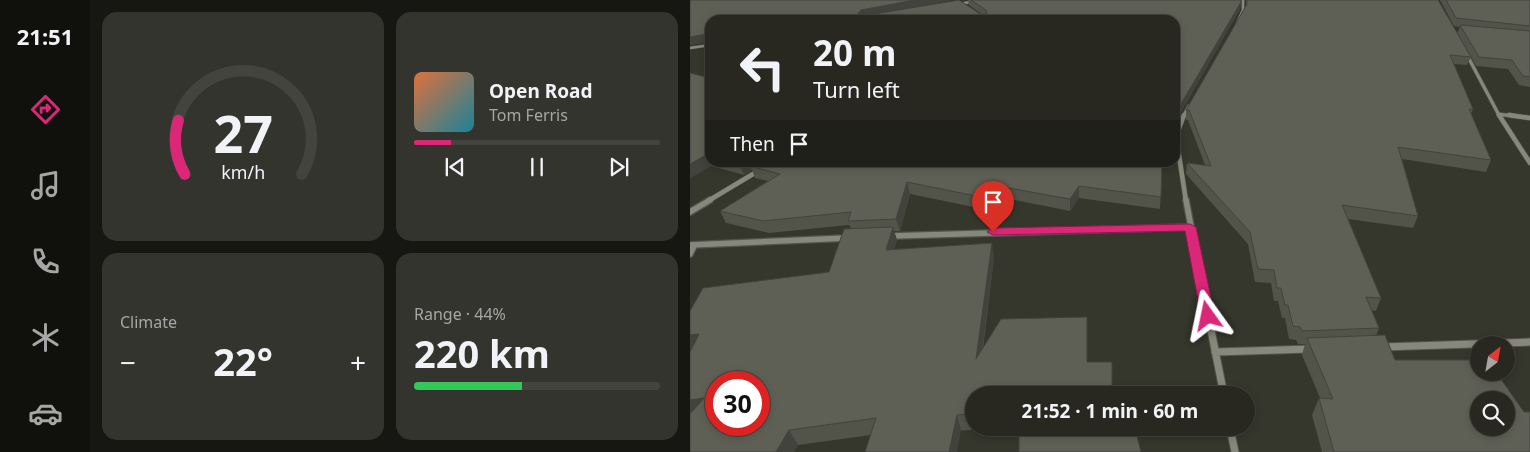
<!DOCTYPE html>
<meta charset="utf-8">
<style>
body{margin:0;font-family:"Noto Sans",sans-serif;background:#34342e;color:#f1f3f6;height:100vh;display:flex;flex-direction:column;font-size:19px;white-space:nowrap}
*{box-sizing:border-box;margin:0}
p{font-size:16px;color:#a5a6a5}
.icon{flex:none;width:28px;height:28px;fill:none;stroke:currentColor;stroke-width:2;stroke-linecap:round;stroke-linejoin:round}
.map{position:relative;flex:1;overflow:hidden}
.side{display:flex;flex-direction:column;gap:12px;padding:12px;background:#161612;width:600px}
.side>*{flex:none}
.hud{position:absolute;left:15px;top:15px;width:475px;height:152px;border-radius:15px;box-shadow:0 2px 8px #0003,0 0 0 1px #44443f;background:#282821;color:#f1f3f6;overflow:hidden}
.needle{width:32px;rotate:31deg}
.buttons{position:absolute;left:780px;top:336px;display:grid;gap:10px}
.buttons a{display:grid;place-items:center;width:45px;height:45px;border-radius:50%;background:#282821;box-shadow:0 2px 8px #0003,0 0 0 1px #44443f;font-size:25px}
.speed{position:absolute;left:15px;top:371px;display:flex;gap:10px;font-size:25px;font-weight:700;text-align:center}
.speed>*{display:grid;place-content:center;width:65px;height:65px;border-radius:50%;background:#282821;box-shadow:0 2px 8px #0003,0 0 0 1px #44443f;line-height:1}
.speed .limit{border:8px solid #d22;background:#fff;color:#111}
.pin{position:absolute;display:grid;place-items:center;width:42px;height:42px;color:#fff;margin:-51px -21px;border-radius:50% 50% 50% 0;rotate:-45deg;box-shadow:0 0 5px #0007}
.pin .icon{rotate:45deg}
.me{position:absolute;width:55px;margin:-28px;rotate:348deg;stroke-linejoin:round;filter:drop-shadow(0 0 4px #0008)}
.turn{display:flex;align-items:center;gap:18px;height:105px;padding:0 25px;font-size:22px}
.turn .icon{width:65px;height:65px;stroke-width:2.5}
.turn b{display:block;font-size:35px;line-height:42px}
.then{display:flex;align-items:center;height:48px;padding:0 25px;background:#0003;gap:10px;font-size:19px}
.big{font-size:38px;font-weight:700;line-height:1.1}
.side .card{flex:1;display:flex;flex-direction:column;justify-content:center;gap:8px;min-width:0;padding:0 18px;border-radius:15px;background:#34342e}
.side .dial{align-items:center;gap:0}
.dial svg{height:130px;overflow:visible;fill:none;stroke:#44443f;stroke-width:7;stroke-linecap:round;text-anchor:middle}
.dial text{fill:#f1f3f6;stroke:none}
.song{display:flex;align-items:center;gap:15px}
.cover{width:60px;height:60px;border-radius:8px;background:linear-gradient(135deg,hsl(20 70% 55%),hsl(190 70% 35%))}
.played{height:5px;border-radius:2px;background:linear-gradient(90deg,#db2777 15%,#44443f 15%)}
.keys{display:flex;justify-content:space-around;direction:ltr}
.heat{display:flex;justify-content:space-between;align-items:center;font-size:28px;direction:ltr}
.charge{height:8px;border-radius:4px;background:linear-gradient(90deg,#34c759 44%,#44443f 0)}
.side .tiles{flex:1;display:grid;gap:12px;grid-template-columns:repeat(2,1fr)}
.trip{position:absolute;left:275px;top:386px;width:290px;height:50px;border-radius:25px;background:#282821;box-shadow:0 2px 8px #0003,0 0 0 1px #44443f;font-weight:700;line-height:50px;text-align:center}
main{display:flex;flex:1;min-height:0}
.tabs{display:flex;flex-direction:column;width:90px;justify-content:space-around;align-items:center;background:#10100d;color:#a5a6a5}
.tabs .icon{width:35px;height:35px}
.tabs .selected{color:#db2777}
.tabs b{font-size:22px;color:#f1f3f6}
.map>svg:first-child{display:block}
</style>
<main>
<nav class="tabs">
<b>21:51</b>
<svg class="icon selected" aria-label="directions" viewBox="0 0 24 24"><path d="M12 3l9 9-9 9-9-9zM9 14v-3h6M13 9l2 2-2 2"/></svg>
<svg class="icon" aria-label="music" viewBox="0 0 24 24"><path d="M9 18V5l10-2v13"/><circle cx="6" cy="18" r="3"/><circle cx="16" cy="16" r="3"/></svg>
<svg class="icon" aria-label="phone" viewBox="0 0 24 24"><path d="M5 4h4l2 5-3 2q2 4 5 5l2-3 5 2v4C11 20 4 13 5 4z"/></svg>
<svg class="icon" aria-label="climate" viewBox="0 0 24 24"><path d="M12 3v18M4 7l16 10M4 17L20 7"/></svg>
<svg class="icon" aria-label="car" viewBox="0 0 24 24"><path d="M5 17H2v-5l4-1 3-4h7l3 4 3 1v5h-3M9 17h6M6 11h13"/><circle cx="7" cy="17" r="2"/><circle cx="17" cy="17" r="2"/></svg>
</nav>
<section class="side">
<div class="tiles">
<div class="card dial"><svg viewBox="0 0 100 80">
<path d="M14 69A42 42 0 1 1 86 69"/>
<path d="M14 69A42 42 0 0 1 10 36" stroke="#db2777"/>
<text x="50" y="56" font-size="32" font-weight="700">27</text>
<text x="50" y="72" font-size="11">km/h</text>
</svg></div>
<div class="card">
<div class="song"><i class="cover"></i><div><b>Open Road</b><p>Tom Ferris</p></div></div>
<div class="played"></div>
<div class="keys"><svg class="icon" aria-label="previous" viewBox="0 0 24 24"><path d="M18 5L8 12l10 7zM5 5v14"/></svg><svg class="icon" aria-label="pause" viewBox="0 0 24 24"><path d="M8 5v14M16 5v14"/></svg><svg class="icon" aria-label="next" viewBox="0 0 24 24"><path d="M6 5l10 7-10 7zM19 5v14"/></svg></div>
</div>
<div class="card"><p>Climate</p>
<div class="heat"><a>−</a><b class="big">22°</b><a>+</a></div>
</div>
<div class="card"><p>Range · 44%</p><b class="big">220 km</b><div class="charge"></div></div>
</div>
</section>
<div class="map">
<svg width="840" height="452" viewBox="0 0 840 452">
<rect width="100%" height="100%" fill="#35362c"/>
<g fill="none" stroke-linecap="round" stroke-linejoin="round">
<g stroke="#54544c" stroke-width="3">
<path id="minor-far4" d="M269 4 292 0
M548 21 553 10V0
M0 48 20 45"/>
</g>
<g stroke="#54544c" stroke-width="4.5">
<path id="minor-far3" d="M777 55 810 117
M808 114 829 117
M493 117 499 106"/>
</g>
<g stroke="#54544c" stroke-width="5.5">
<path id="minor-far2" d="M494 115 486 136 496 201
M809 115 840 163
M819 115 840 118
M18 201 68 171"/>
</g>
<g stroke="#54544c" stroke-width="8">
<path id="minor-far1" d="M496 200 517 311
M0 212 20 200
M200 236 500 227
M0 245 157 238
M0 254 4 246"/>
</g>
<g stroke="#54544c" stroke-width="9">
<path id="minor" d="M517 310 534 395
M693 347 840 342
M525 352 620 349
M540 428 545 452"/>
</g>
<use href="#minor-far4" stroke="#87887c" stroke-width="2.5"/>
<use href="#minor-far3" stroke="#87887c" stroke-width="3"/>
<use href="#minor-far2" stroke="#87887c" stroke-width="4.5"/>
<use href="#minor-far1" stroke="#87887c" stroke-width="5.5"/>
<use href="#minor" stroke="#87887c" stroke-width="7"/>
</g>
<path fill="#525349" d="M0 0 233 6 292 15H293L279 5 278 0H551L550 9 487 119H485V20H20V48L18 42 0 45Z
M556 0H748L767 33 770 27 764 26 750 0H840V87L829 85 818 69 786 66 781 57 777 65 764 64 783 109 781 114 801 160 796 172 712 159 728 216 723 228 658 219 691 298 686 311 682 310 689 328 686 336 705 360 840 452H632L622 415 629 398H630L612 355 615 344H608L606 340 599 339 595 318H592L588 301H584L581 283 565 282 558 244 496 174 497 163 515 165 498 120H496V110L556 6Z
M0 73 20 78V162H472L470 209 389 198 380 211 314 198 303 211 220 194 210 231H204L207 240 204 250 304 257 293 349 397 332V362L284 395V428H320L181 435 108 445 0 452 139 272 161 228 159 225 79 233 36 223 30 211 78 181 65 178 62 170 54 175 21 166 0 178Z"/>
<path fill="#42433c" d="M225 0H263L172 17 168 14 171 10Z
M551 2 550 9 487 119 488 109Z
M17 34 19 40H17L18 42 0 45V37Z
M16 155 21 166 0 178V164Z
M51 162H74L60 166 62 170 54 175 49 164Z
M217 182 220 194 210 231 206 219Z
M389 186V198L380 211V199Z
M313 187 314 198 303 211 301 199Z
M203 227 207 240 200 264 196 250Z
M302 243 304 257 289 374 286 359Z
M9 334 0 351V335Z
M14 398 0 416V400Z
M267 415 271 430 267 452H259Z
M99 430 108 445 104 452H86Z"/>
<path fill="#5f6055" stroke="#42433c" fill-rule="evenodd" d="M0 0H225L171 10 168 14 172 16 269 0 292 15 297 14 296 10 281 0H551V2L488 109H485V20H20V40H17L20 37 17 34 0 37Z
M557 0H748L781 57 760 55 783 109H779L801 160 708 147 728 216 652 205 691 298 676 297 689 328 612 331 610 327 603 326 598 305H595L591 288H587L584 270 568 269 560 232 497 163 521 166 499 110H496L557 4Z
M756 0H840V26L766 18Z
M770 25 840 31V77L833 76 822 60 789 57Z
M0 73 20 78V156L16 155 0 164Z
M67 162H472L471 197 389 186 380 199 313 187 301 199 217 182 206 219 158 221 161 212 73 221 30 211 90 174 60 166Z
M203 227 196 250 302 243 286 359 311 319 397 317V362H422V395H284V414L267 415 259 452H175L186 418 99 430 86 452H0V414L14 398 0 400V352L9 334 0 335V311L13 288 139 272 154 229ZM26 382H69V425H26Z
M695 335 705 360H789V372H806L834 412H840V452H644L629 398 643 399 617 338ZM789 400H816V428H789Z
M329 428H445L451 452H329Z"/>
<path fill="#db2777" stroke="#8e194d" d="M500 224 506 227 525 316 518 321 511 316 495 231 303 235 297 232 303 228Z"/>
</svg>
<div class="buttons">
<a><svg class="needle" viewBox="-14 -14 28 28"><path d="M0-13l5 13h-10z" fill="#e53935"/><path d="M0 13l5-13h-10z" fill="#a5a6a5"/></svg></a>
<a><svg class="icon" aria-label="search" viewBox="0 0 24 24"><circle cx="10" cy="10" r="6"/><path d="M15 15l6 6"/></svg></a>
</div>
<div class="speed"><div class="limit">30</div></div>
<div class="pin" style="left:303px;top:232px;background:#d93025"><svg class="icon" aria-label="arrive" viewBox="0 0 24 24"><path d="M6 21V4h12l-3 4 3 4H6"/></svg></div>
<svg class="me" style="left:518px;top:316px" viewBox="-20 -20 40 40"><path d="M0-17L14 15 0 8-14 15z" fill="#db2777" stroke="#fff" stroke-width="4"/></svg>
<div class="trip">21:52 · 1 min · 60 m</div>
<div class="hud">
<div class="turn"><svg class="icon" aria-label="left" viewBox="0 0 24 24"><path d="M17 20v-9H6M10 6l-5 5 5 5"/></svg><div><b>20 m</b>Turn left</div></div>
<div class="then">Then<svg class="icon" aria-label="arrive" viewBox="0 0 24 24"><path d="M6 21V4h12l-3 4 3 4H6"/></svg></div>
</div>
</div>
</main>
